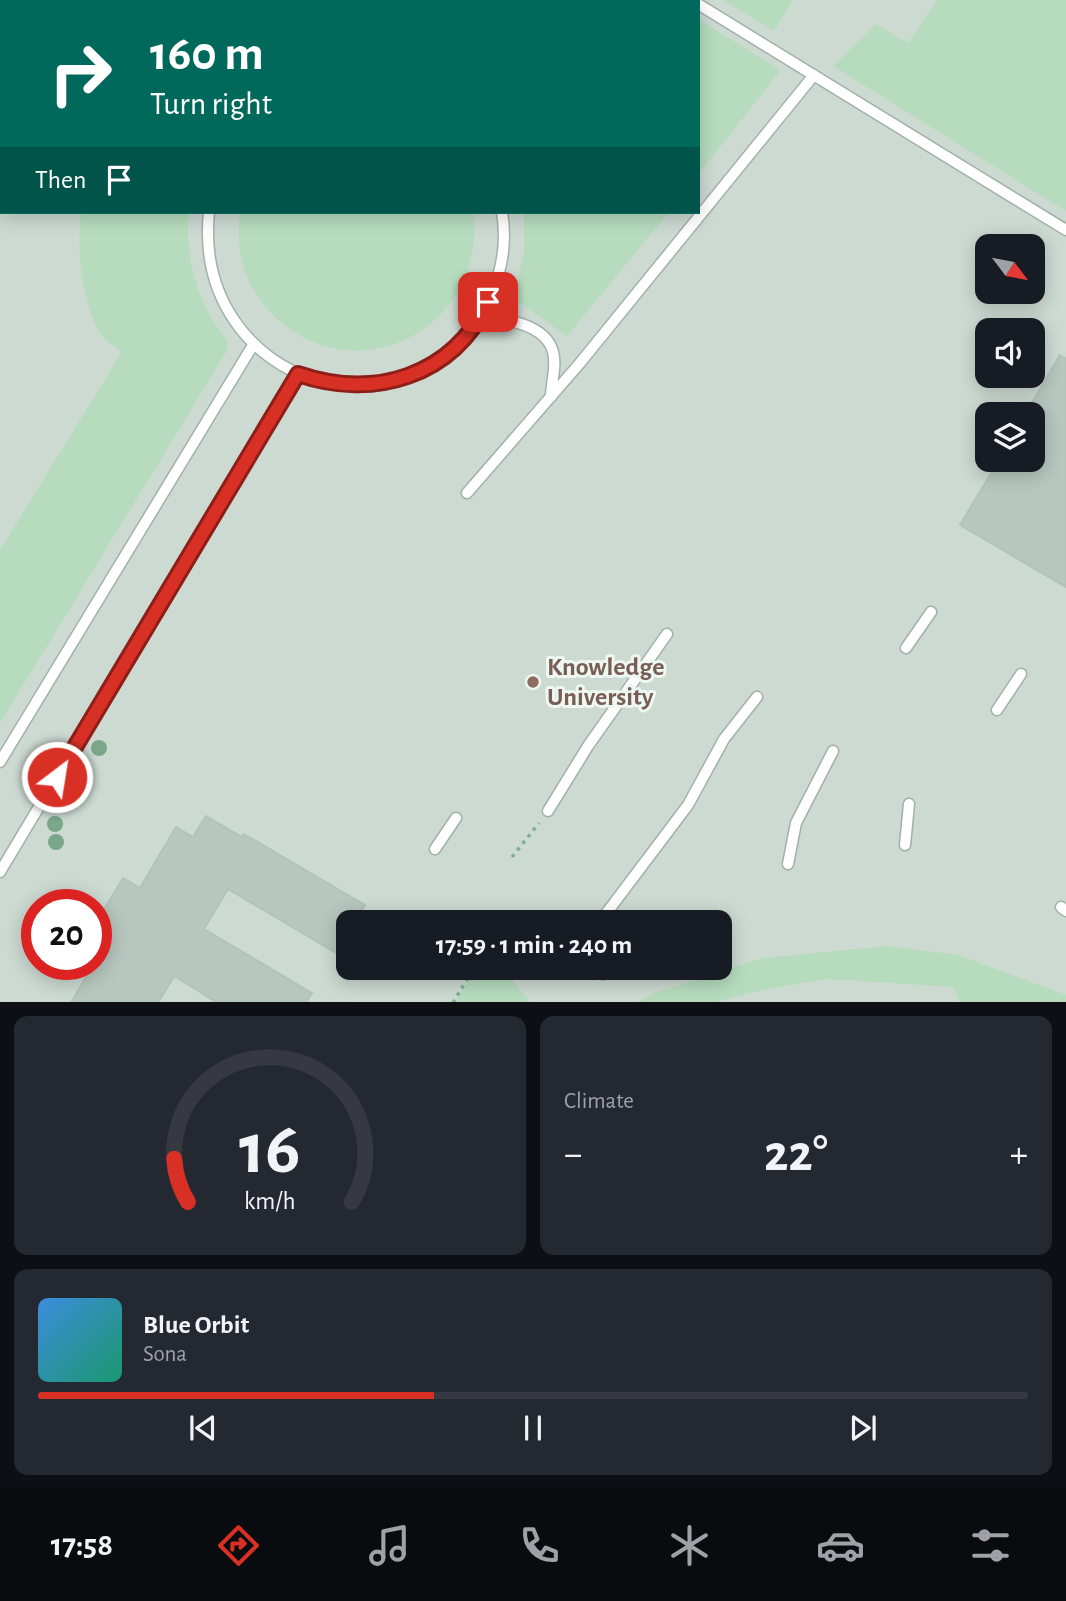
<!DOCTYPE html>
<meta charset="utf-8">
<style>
body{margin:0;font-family:"Alegreya Sans",sans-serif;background:#242831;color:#f1f3f6;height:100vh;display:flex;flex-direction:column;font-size:26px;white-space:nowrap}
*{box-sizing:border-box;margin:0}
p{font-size:23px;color:#9ea1a6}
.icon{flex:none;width:38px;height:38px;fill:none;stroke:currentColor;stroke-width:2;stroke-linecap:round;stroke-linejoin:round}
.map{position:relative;height:1002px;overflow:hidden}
.side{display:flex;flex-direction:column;gap:14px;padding:14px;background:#0d0f14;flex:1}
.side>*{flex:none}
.hud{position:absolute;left:0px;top:0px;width:700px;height:214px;box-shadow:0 4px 18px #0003;background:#00695c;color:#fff;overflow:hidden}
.needle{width:46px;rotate:122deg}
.controls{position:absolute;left:975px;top:234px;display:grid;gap:14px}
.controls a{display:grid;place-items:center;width:70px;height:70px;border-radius:14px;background:#171b24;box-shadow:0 4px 18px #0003;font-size:35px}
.speed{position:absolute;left:21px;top:889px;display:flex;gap:14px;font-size:35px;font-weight:700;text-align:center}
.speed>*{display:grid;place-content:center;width:91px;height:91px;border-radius:50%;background:#171b24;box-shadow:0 4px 18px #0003;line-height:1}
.speed .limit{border:10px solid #d22;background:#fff;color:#111}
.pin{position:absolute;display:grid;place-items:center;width:60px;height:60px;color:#fff;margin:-30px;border-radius:14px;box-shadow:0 4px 10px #0006}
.me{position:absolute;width:77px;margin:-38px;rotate:31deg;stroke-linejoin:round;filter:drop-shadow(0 0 5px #0008)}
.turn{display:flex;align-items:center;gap:24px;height:147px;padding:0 35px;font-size:32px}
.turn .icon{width:91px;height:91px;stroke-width:2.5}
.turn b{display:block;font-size:49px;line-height:60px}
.then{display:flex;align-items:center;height:66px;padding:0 35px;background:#0003;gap:14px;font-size:26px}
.big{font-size:52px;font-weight:700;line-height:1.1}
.side .tile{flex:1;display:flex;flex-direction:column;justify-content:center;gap:10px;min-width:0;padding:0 24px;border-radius:14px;background:#242831}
.side .dial{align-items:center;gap:0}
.dial svg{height:182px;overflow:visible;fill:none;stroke:#363941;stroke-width:7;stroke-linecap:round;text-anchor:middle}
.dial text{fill:#f1f3f6;stroke:none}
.song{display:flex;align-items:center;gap:21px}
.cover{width:84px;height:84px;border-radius:10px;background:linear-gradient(135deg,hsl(210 70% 55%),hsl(160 70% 35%))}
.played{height:7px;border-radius:4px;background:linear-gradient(90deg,#d93025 40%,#363941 40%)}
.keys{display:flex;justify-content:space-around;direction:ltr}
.heat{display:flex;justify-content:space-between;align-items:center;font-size:38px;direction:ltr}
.side .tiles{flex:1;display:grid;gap:14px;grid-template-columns:1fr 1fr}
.tile:last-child{grid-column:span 2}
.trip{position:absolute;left:336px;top:910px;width:396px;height:70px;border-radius:14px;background:#171b24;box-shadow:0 4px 18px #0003;font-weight:700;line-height:70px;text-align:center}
.tab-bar{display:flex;height:112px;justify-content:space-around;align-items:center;background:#090b0e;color:#9ea1a6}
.tab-bar .icon{width:49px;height:49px}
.tab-bar .on{color:#d93025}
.tab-bar b{font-size:32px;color:#f1f3f6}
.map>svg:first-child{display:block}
</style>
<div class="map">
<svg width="1066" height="1003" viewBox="0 0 1066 1003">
<rect width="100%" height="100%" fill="#deeae4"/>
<path fill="#ccdad2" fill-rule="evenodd" d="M0 0H1066V1002L0 1003ZM2 2H698V212H2ZM987 247H1032V292H987ZM987 331H1032V376H987ZM987 415H1032V460H987ZM37 905H96V964H37ZM348 922H719V968H348Z"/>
<path fill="#b6dcbd" d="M214 0H442L211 2Z
M555 0H668L671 2H554Z
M723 0H793L774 31Z
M937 0H1066V211L833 66 876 24 908 43Z
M698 19 777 68 779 72 698 175Z
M81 212H189C184 258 198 305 227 340L228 349 0 723V550L122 352C114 345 102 339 98 330 80 294 77 250 81 212Z
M240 212H473C489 338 335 403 259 298 241 273 236 242 240 212Z
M524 212H669L567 336 513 298 524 253Z
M889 946 958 955 1066 995V1002H960L953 987 826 979 758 991 717 1002H638L655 993 763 958Z
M476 968H503L530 1002H454Z"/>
<path fill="#b6c7bf" stroke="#b1c3ba" stroke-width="2" d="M1060 355 1066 359V587L960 525 999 460H1032V415H1025Z
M206 816 242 837 244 834 365 905 355 922H348V933L336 953 228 889 204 929 312 993 306 1003H218L174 976 158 1003H71L108 939 96 932V923L123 878 140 888 176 827 193 837Z"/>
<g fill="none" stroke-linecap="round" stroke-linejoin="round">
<g stroke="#a1b1aa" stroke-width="13">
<path id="lane" d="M463 2 465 0
M533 2 534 0
M698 4 1066 230
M209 212C191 386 415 456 489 300 502 272 507 242 502 212
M481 316C505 319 546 324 553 352 557 365 551 383 551 397
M467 493 580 363 814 75
M906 648 931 612
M997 710 1021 674
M0 762 253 345
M548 811 588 746 667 634
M905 845 909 804
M435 849 456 818
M788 864 796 823 833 751
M0 872 298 374
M1061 907 1066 911
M602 919 688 805 724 739 757 697"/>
</g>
<path stroke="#7eae9b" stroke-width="3.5" stroke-dasharray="3.5 5" stroke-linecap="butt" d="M512 857 539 823
M584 978 604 979 618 968
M453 1003 470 974"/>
<use href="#lane" stroke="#fff" stroke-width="10"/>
</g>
<g fill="#7aa789">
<circle cx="99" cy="748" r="8"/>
<circle cx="80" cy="779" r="8"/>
<circle cx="55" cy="824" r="8"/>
<circle cx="56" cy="842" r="8"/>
</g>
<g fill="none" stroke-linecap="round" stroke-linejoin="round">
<g stroke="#8d1f18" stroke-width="18">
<path id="route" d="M57 777 298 374C374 400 452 377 488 302"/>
</g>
<use href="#route" stroke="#d93025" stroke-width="12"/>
</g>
<circle fill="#8d6e63" stroke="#eef7f2" stroke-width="2.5" cx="533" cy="682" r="7"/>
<g text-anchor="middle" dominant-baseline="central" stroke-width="6" stroke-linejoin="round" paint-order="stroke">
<g font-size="26" font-weight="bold" fill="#785e54" stroke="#eef7f2" text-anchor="start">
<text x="547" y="667">Knowledge<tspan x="547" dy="30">University</tspan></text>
</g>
</g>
</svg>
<div class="controls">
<a><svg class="needle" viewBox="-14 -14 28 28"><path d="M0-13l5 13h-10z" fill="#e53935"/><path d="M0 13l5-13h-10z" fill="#9ea1a6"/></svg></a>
<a><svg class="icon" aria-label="sound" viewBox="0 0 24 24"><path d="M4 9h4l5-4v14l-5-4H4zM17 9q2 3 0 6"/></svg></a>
<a><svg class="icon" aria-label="layers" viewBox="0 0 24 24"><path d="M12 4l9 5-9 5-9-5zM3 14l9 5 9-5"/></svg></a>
</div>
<div class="speed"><div class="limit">20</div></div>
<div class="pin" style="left:488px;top:302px;background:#d93025"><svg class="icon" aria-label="arrive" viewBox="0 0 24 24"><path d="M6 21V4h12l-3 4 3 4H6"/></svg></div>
<svg class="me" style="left:57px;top:777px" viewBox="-20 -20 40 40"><circle r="17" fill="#d93025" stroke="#fff" stroke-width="3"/><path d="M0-11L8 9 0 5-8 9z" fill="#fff"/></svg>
<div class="trip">17:59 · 1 min · 240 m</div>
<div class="hud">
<div class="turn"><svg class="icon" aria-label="right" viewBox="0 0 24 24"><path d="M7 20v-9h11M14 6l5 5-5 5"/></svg><div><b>160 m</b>Turn right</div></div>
<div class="then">Then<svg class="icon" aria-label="arrive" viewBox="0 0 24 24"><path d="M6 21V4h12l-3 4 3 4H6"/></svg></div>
</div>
</div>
<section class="side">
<div class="tiles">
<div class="tile dial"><svg viewBox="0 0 100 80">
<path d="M14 69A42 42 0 1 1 86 69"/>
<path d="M14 69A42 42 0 0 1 8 50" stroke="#d93025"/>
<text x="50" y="56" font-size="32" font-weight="700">16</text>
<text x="50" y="72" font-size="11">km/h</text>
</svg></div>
<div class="tile"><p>Climate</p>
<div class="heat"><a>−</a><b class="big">22°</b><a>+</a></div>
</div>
<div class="tile">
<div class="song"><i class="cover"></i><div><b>Blue Orbit</b><p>Sona</p></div></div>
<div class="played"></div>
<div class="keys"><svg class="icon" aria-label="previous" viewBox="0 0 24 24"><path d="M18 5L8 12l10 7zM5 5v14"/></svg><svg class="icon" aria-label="pause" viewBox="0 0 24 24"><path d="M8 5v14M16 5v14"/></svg><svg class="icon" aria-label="next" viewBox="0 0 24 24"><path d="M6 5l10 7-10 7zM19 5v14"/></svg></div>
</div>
</div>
</section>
<nav class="tab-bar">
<b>17:58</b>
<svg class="icon on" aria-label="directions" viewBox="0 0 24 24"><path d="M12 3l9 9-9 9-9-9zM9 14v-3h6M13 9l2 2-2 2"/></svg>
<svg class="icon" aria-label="music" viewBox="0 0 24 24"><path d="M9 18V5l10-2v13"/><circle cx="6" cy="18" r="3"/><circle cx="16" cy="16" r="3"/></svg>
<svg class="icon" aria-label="phone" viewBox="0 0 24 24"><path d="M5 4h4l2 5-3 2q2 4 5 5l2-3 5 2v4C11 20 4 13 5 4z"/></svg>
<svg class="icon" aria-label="climate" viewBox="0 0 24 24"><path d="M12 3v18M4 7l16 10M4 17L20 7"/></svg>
<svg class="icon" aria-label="car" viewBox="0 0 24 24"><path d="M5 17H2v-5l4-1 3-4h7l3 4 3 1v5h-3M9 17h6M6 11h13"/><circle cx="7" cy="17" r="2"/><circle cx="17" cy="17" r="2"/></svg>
<svg class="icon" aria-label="filters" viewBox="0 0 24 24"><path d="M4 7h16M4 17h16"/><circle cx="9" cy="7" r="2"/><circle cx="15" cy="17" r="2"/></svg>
</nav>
